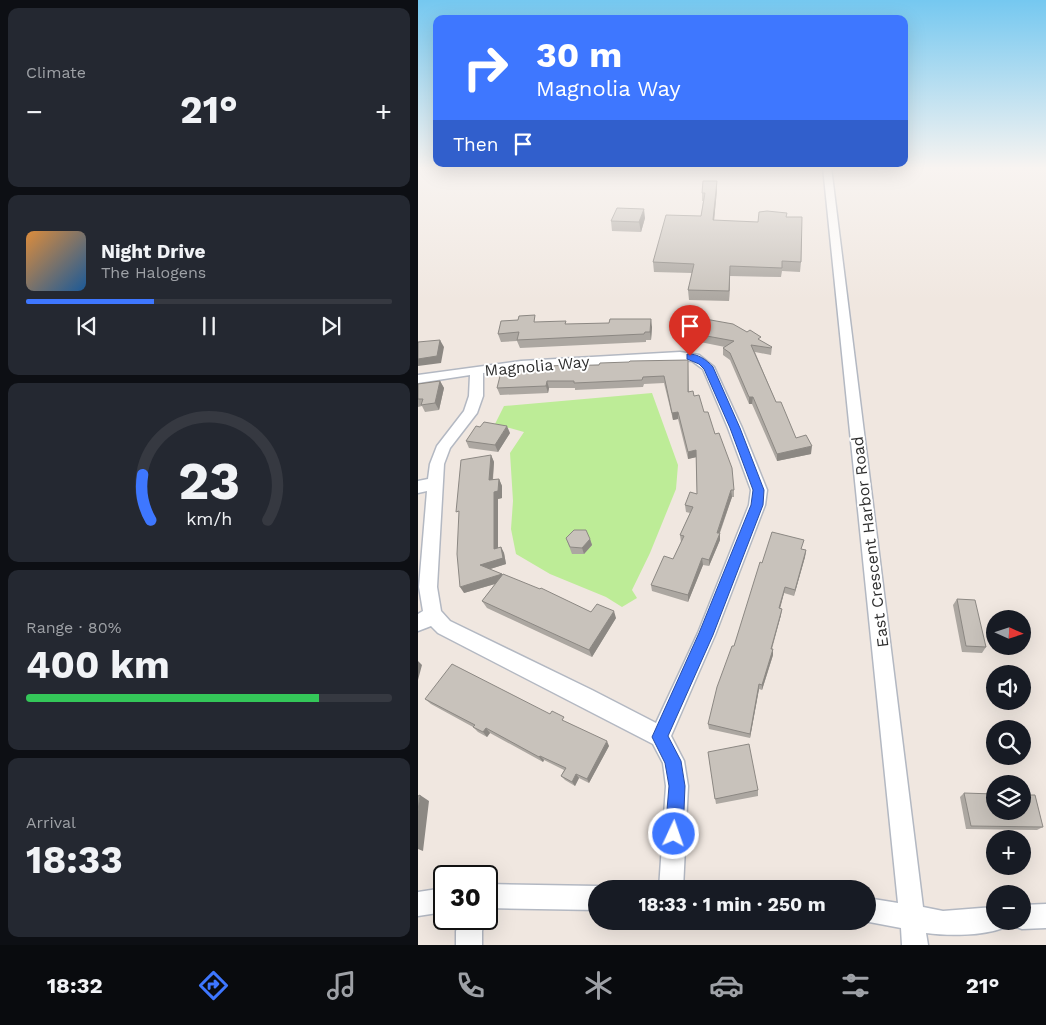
<!DOCTYPE html>
<meta charset="utf-8">
<style>
body{margin:0;font-family:"Work Sans",sans-serif;background:#242831;color:#f1f3f6;height:100vh;display:flex;flex-direction:column;font-size:19px;white-space:nowrap}
*{box-sizing:border-box;margin:0}
p{font-size:16px;color:#9ea1a6}
.icon{flex:none;width:28px;height:28px;fill:none;stroke:currentColor;stroke-width:2;stroke-linecap:round;stroke-linejoin:round}
.map{position:relative;flex:1;overflow:hidden}
.sheet{display:flex;flex-direction:column;gap:8px;padding:8px;background:#0d0f14;width:418px}
.sheet>*{flex:none}
.banner{position:absolute;left:15px;top:15px;width:475px;height:152px;border-radius:10px;box-shadow:0 5px 20px #0002;background:#3e77ff;color:#fff;overflow:hidden}
.needle{width:32px;rotate:93deg}
.buttons{position:absolute;left:568px;top:610px;display:grid;gap:10px}
.buttons a{display:grid;place-items:center;width:45px;height:45px;border-radius:50%;background:#171b24;box-shadow:0 5px 20px #0002;font-size:25px}
.speed{position:absolute;left:15px;top:865px;display:flex;gap:10px;font-size:25px;font-weight:700;text-align:center}
.speed>*{display:grid;place-content:center;width:65px;height:65px;border-radius:50%;background:#171b24;box-shadow:0 5px 20px #0002;line-height:1}
.speed .limit{border:2px solid #111;border-radius:8px;background:#fff;color:#111}
.pin{position:absolute;display:grid;place-items:center;width:42px;height:42px;color:#fff;margin:-51px -21px;border-radius:50% 50% 50% 0;rotate:-45deg;box-shadow:0 0 5px #0007}
.pin .icon{rotate:45deg}
.me{position:absolute;width:55px;margin:-28px;rotate:3deg;stroke-linejoin:round;filter:drop-shadow(0 0 4px #0008)}
.turn{display:flex;align-items:center;gap:18px;height:105px;padding:0 20px;font-size:22px}
.turn .icon{width:65px;height:65px;stroke-width:2.5}
.turn b{display:block;font-size:35px;line-height:42px}
.then{display:flex;align-items:center;height:48px;padding:0 20px;background:#0003;gap:10px;font-size:19px}
.big{font-size:38px;font-weight:700;line-height:1.1}
.sheet .tile{flex:1;display:flex;flex-direction:column;justify-content:center;gap:8px;min-width:0;padding:0 18px;border-radius:10px;background:#242831}
.sheet .dial{align-items:center;gap:0}
.dial svg{height:130px;overflow:visible;fill:none;stroke:#363941;stroke-width:7;stroke-linecap:round;text-anchor:middle}
.dial text{fill:#f1f3f6;stroke:none}
.song{display:flex;align-items:center;gap:15px}
.cover{width:60px;height:60px;border-radius:8px;background:linear-gradient(135deg,hsl(30 70% 55%),hsl(210 70% 35%))}
.played{height:5px;border-radius:2px;background:linear-gradient(90deg,#3e77ff 35%,#363941 35%)}
.keys{display:flex;justify-content:space-around;direction:ltr}
.heat{display:flex;justify-content:space-between;align-items:center;font-size:28px;direction:ltr}
.charge{height:8px;border-radius:4px;background:linear-gradient(90deg,#34c759 80%,#363941 0)}
.trip{position:absolute;left:170px;top:880px;width:288px;height:50px;border-radius:25px;background:#171b24;box-shadow:0 5px 20px #0002;font-weight:700;line-height:50px;text-align:center}
.tab-bar{display:flex;height:80px;justify-content:space-around;align-items:center;background:#090b0e;color:#9ea1a6}
.tab-bar .icon{width:35px;height:35px}
.tab-bar .current{color:#3e77ff}
.tab-bar b{font-size:22px;color:#f1f3f6}
main{display:flex;flex:1;min-height:0}
.map>svg:first-child{display:block}
</style>
<main>
<section class="sheet">
<div class="tile"><p>Climate</p>
<div class="heat"><a>−</a><b class="big">21°</b><a>+</a></div>
</div>
<div class="tile">
<div class="song"><i class="cover"></i><div><b>Night Drive</b><p>The Halogens</p></div></div>
<div class="played"></div>
<div class="keys"><svg class="icon" aria-label="previous" viewBox="0 0 24 24"><path d="M18 5L8 12l10 7zM5 5v14"/></svg><svg class="icon" aria-label="pause" viewBox="0 0 24 24"><path d="M8 5v14M16 5v14"/></svg><svg class="icon" aria-label="next" viewBox="0 0 24 24"><path d="M6 5l10 7-10 7zM19 5v14"/></svg></div>
</div>
<div class="tile dial"><svg viewBox="0 0 100 80">
<path d="M14 69A42 42 0 1 1 86 69"/>
<path d="M14 69A42 42 0 0 1 9 41" stroke="#3e77ff"/>
<text x="50" y="56" font-size="32" font-weight="700">23</text>
<text x="50" y="72" font-size="11">km/h</text>
</svg></div>
<div class="tile"><p>Range · 80%</p><b class="big">400 km</b><div class="charge"></div></div>
<div class="tile"><p>Arrival</p><b class="big">18:33</b></div>
</section>
<div class="map">
<svg width="629" height="945" viewBox="0 0 629 945">
<rect width="100%" height="100%" fill="#f0e7e0"/>
<path fill="#bdec97" d="M234 393 260 465 258 489 232 553 214 590 219 598 204 607 188 597 132 574 98 554 93 529 95 501 92 453 106 432 77 424 86 406Z"/>
<g fill="none" stroke-linecap="round" stroke-linejoin="round">
<g stroke="#b3b8c2" stroke-width="3">
<path id="minor" d="M405 167H413L505 907 525 911 576 907V921H587L585 928C564 936 530 936 508 933L510 945H484L483 928 446 921H449V898L480 903Z
M262 352 281 355 296 367 324 428 349 490 347 505 297 635 253 736 266 761 270 786 265 889H241L248 786 245 763 235 744 20 633 13 626 0 631V614L5 611 1 587 9 491 0 493V481L10 479 12 464 19 446 46 411 51 396 52 375 0 383V375L103 361ZM262 360 274 361 285 369 310 428 333 490 331 505 280 633 238 723 174 690 32 621 23 611 19 587 26 464 32 448 59 413 65 396V373L103 369Z
M69 884 179 886 186 889H179V910L69 908Z
M26 888V912L0 916V892Z
M629 904V928L604 929 595 926 593 921H604V905Z
M43 919H67L64 931V945H38V931Z"/>
</g>
<use href="#minor" fill="#fff" fill-rule="evenodd"/>
</g>
<path fill="#aca7a1" d="M299 181V190L296 221 340 222 369 217 383 262 382 272 364 271 363 277 312 276 311 301 271 300 270 290 274 273 236 272 235 262 283 216 285 201H284V193Z
M227 218 223 232 194 231 193 221Z
M119 322 149 324 234 327 233 340H228V342L102 348 99 341 83 342 80 334Z
M267 332 343 341 354 347 353 355 337 352 358 402 378 438 393 454 359 461 334 404H331L312 360 305 355V348L307 347 267 339Z
M270 360 271 392 276 396 286 412 316 490V497H314L302 533V540L291 566 285 565 270 602 234 591 233 585 255 559 263 542 262 535 272 513 268 512 267 505 279 494 278 457 270 459 260 419 255 420 246 383 226 384 225 387 157 390V388H131L130 393 82 395 79 388 117 370 181 365Z
M22 381 26 388 21 410 7 412 4 406 0 407V384Z
M92 433 80 452 51 448 48 441Z
M73 455 76 462 75 480 81 479 84 486V498L80 499V548L83 547 86 553 88 564 72 569 173 612 198 618 174 657 69 608 64 601 77 584 46 593Z
M148 538 172 539 174 545 166 554H154Z
M384 550H388L387 557 376 596 366 593 362 609 363 615 354 649 355 655 344 690 341 689 332 738 291 729 290 724 316 646 344 563Z
M539 599 568 647 564 653 544 652 535 605Z
M7 699 149 722 191 746 171 783 161 778 157 786 147 780 143 776 146 770 126 760 125 762 72 733 69 737 60 732 55 727 13 704Z
M291 759 340 790V796L298 804Z
M546 793 625 827 619 830 548 829 542 797Z"/>
<path fill="#8c8883" d="M299 181V190L295 230V220Z
M226 209 227 218 223 232 221 222Z
M312 266V276L311 301V291Z
M233 319 234 327 233 340 232 332Z
M22 340 26 347 23 363 0 366V359Z
M22 381 26 388 21 410 17 403Z
M129 381 131 388 130 393 128 386Z
M331 397H335L334 404H331Z
M260 412V419L255 420 254 413Z
M89 426 92 433 80 452 77 445Z
M394 446 393 454 359 461V454Z
M278 450 279 457 270 459V452Z
M73 455 76 462 74 487 71 480Z
M81 479 84 486V498L80 499V555L76 549V492Z
M313 490 314 497 301 534 302 533V540L291 566V560Z
M172 539 174 545 166 554 164 548Z
M83 547 86 553 88 564 66 571 62 565Z
M388 550 387 557 376 596 377 590Z
M284 558 285 565 270 602V595Z
M84 574 87 581 46 593 42 587Z
M367 587 366 593 360 615 361 608Z
M364 609 363 615 352 654 353 649Z
M196 611 198 618 174 657 171 650Z
M355 649V655L344 690V685Z
M0 661 4 665 0 680Z
M341 684V689L332 738V734Z
M68 728 72 733 69 737 65 732Z
M189 741 191 746 171 783 169 779Z
M122 756 126 760 125 762 121 757Z
M158 774 161 778 157 786 154 782Z
M2 795 11 801 5 851 0 849V811Z"/>
<path fill="#c8c2bb" stroke="#8c8883" d="M285 181H299L295 220 340 222 341 212 349 211 369 213 368 217H384L383 262 364 261V268L312 266 311 291 270 290 276 264 235 262 248 215 283 216 287 193H284Z
M199 208 226 209 221 222 193 221Z
M117 315 116 322 148 321 147 324 191 323 192 319H233L232 332H227L226 334 99 340 101 332 80 334 83 321 100 320 101 316Z
M276 317 315 324 329 332 332 330 343 337 340 339 354 347 353 348 333 345 358 402H363L378 438 388 435 394 446 359 454 335 397H331L312 353 305 348 316 341 267 332Z
M22 340 19 356 0 359V342Z
M270 360V392L275 391 276 396 281 395 286 412H290L297 434 301 433 314 468 316 490H313L299 533H302L291 560 284 558 270 595 233 585 246 556 255 559 266 536 262 535 275 507 267 505 272 492 279 494 278 450 270 452 260 412 254 413 246 376 225 377 224 380 156 383V381H129L128 386 79 388 83 372 117 370 118 366 181 365 182 363 211 362 212 361Z
M22 381 17 403 3 405 5 399H0V384Z
M66 422 89 426 77 445 48 441 58 426 62 427Z
M73 455 71 480 81 479 80 491 76 492V549L83 547 85 558 62 565 84 574 42 587 39 554 41 511 38 512 43 460Z
M156 530H168L172 539 164 548 152 547 148 538Z
M354 532 386 540 383 549 388 550 377 590 367 587 361 608 364 609 353 649H355L344 685 341 684 332 734 290 724 299 687 314 646H316L342 562 344 563Z
M85 574 122 589 123 588 173 612 179 604 196 611 171 650 64 601Z
M539 599 557 600 568 647 548 646Z
M34 664 132 714 134 711 146 717 144 720 189 741 169 779 158 774 154 782 143 776 148 768 122 756 121 757 68 728 65 732 55 727 57 725 7 699Z
M331 744 340 790 297 799 290 752Z
M546 793 576 794V811H604V795H617L625 827 553 826Z
M2 795 0 811V796Z"/>
<linearGradient id="sky" x2="0" y2="1"><stop stop-color="#75c8f0"/><stop offset="0.56" stop-color="#f8f4f1"/><stop offset="1" stop-color="#f8f4f1" stop-opacity="0"/></linearGradient>
<rect width="629" height="300" fill="url(#sky)"/>
<path fill="#3e77ff" stroke="#284da6" d="M269 354C279 353 289 360 295 367L322 428 346 490 345 505 295 635 250 736 263 761 267 786 265 834 262 841 256 843 250 841 247 834 251 786 247 763 234 737 281 633 333 505 335 490 312 428 286 369 281 364 269 359Z"/>
<g text-anchor="middle" dominant-baseline="central" stroke-width="4" stroke-linejoin="round" paint-order="stroke">
<g font-size="16" fill="#2e2e2e" stroke="#fff">
<text transform="translate(119 366) rotate(-5)">Magnolia Way</text>
<text transform="translate(452 542) rotate(-97)">East Crescent Harbor Road</text>
</g>
</g>
</svg>
<div class="buttons">
<a><svg class="needle" viewBox="-14 -14 28 28"><path d="M0-13l5 13h-10z" fill="#e53935"/><path d="M0 13l5-13h-10z" fill="#9ea1a6"/></svg></a>
<a><svg class="icon" aria-label="sound" viewBox="0 0 24 24"><path d="M4 9h4l5-4v14l-5-4H4zM17 9q2 3 0 6"/></svg></a>
<a><svg class="icon" aria-label="search" viewBox="0 0 24 24"><circle cx="10" cy="10" r="6"/><path d="M15 15l6 6"/></svg></a>
<a><svg class="icon" aria-label="layers" viewBox="0 0 24 24"><path d="M12 4l9 5-9 5-9-5zM3 14l9 5 9-5"/></svg></a>
<a>+</a>
<a>−</a>
</div>
<div class="speed"><div class="limit">30</div></div>
<div class="pin" style="left:272px;top:356px;background:#d93025"><svg class="icon" aria-label="arrive" viewBox="0 0 24 24"><path d="M6 21V4h12l-3 4 3 4H6"/></svg></div>
<svg class="me" style="left:256px;top:834px" viewBox="-20 -20 40 40"><circle r="17" fill="#3e77ff" stroke="#fff" stroke-width="3"/><path d="M0-11L8 9 0 5-8 9z" fill="#fff"/></svg>
<div class="trip">18:33 · 1 min · 250 m</div>
<div class="banner">
<div class="turn"><svg class="icon" aria-label="right" viewBox="0 0 24 24"><path d="M7 20v-9h11M14 6l5 5-5 5"/></svg><div><b>30 m</b>Magnolia Way</div></div>
<div class="then">Then<svg class="icon" aria-label="arrive" viewBox="0 0 24 24"><path d="M6 21V4h12l-3 4 3 4H6"/></svg></div>
</div>
</div>
</main>
<nav class="tab-bar">
<b>18:32</b>
<svg class="icon current" aria-label="directions" viewBox="0 0 24 24"><path d="M12 3l9 9-9 9-9-9zM9 14v-3h6M13 9l2 2-2 2"/></svg>
<svg class="icon" aria-label="music" viewBox="0 0 24 24"><path d="M9 18V5l10-2v13"/><circle cx="6" cy="18" r="3"/><circle cx="16" cy="16" r="3"/></svg>
<svg class="icon" aria-label="phone" viewBox="0 0 24 24"><path d="M5 4h4l2 5-3 2q2 4 5 5l2-3 5 2v4C11 20 4 13 5 4z"/></svg>
<svg class="icon" aria-label="climate" viewBox="0 0 24 24"><path d="M12 3v18M4 7l16 10M4 17L20 7"/></svg>
<svg class="icon" aria-label="car" viewBox="0 0 24 24"><path d="M5 17H2v-5l4-1 3-4h7l3 4 3 1v5h-3M9 17h6M6 11h13"/><circle cx="7" cy="17" r="2"/><circle cx="17" cy="17" r="2"/></svg>
<svg class="icon" aria-label="filters" viewBox="0 0 24 24"><path d="M4 7h16M4 17h16"/><circle cx="9" cy="7" r="2"/><circle cx="15" cy="17" r="2"/></svg>
<b>21°</b>
</nav>
